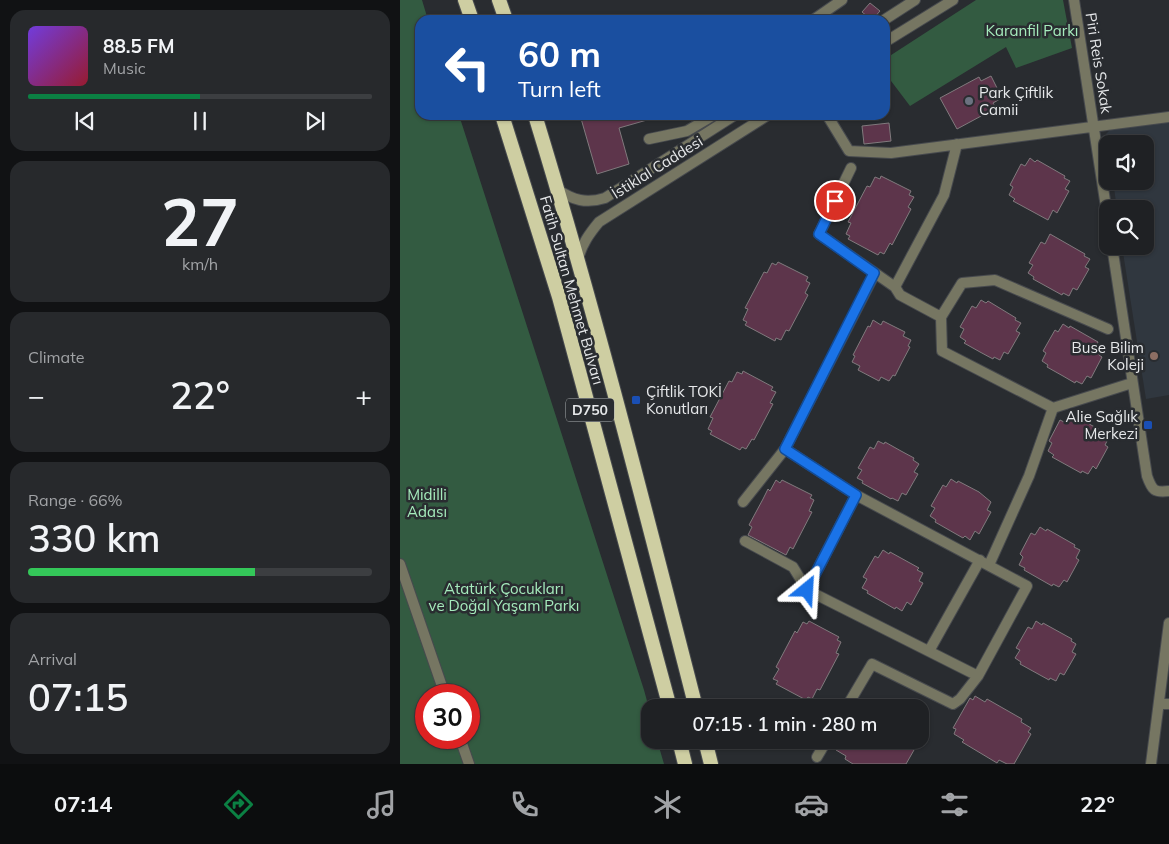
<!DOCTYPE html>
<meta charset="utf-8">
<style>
body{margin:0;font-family:Mulish,sans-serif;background:#27292c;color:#f1f3f6;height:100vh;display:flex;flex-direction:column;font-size:19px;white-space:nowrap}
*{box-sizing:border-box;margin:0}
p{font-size:16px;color:#a1a3a6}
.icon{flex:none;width:28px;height:28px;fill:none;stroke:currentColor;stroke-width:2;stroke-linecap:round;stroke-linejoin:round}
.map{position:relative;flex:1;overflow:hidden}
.sheet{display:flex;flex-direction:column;gap:10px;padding:10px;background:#111214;width:400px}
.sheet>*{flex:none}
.guide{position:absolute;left:15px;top:15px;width:475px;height:105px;border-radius:15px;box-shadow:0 1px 4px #0004,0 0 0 1px #3c3e41;background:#1a4fa0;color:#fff;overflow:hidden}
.fabs{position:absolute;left:699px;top:135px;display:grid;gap:10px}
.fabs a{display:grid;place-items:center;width:55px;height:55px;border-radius:10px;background:#1f2124;box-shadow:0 1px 4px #0004,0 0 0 1px #3c3e41;font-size:25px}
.speed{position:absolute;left:15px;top:684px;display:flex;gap:10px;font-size:25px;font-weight:700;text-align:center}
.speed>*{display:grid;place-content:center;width:65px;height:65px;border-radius:50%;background:#1f2124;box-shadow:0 1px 4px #0004,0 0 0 1px #3c3e41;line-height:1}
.speed .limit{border:8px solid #d22;background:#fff;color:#111}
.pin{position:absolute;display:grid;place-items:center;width:42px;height:42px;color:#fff;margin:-21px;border:2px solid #fff;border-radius:50%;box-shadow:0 1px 5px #0007}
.me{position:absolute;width:55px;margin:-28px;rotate:27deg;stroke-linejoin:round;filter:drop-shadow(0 0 4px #0008)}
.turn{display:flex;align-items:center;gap:18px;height:105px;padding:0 20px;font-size:22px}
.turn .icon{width:65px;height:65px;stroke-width:2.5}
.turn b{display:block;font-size:35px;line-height:42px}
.big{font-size:38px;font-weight:600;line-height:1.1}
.sheet .card{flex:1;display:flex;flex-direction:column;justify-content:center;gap:8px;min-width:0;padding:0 18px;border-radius:15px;background:#27292c}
.sheet .dial{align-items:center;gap:0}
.dial b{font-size:65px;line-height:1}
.song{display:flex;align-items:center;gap:15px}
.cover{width:60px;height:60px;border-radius:8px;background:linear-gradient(135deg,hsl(260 70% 55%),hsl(350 70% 35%))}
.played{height:5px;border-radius:2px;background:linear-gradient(90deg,#0b8043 50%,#3c3e41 50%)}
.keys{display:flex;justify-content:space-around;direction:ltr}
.heat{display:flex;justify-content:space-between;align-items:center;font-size:28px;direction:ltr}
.charge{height:8px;border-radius:4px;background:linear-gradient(90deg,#34c759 66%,#3c3e41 0)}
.trip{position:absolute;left:241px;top:699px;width:288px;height:50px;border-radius:15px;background:#1f2124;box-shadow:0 1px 4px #0004,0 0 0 1px #3c3e41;font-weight:600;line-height:50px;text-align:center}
.dock{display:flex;height:80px;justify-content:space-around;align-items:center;background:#0c0d0e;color:#a1a3a6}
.dock .icon{width:35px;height:35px}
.dock .current{color:#0b8043}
.dock b{font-size:22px;color:#f1f3f6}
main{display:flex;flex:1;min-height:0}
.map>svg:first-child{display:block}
</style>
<main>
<section class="sheet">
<div class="card">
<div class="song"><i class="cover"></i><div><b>88.5 FM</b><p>Music</p></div></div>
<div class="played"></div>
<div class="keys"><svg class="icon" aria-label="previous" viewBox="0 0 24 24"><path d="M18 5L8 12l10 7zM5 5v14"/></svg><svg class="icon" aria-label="pause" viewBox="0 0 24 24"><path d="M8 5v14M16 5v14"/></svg><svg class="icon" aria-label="next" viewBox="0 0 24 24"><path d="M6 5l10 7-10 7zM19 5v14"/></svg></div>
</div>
<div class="card dial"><b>27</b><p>km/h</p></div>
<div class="card"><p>Climate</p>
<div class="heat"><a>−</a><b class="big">22°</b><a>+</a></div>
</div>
<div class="card"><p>Range · 66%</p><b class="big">330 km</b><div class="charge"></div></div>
<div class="card"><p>Arrival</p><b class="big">07:15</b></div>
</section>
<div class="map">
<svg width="769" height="764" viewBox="0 0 769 764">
<rect width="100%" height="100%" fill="#292c30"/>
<path fill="#30373f" d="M769 122V395L746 399 722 246H745V209H717L713 181H745V144H708L707 147 706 134 710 130Z"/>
<path fill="#335b41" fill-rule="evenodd" d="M0 0H22L28 20H20V115H59L244 690 250 712V740H257L264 764H0ZM26 695H69V738H26Z
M576 0H663L672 48 616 68 606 47 510 106 485 73V59Z"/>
<path fill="#5d354b" stroke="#807a7d" d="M470 3 480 11 472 20 462 12Z
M591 76 602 98 593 103 596 108 557 129 540 98 579 77 581 81Z
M180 115H254V118L219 128 229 164 197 174Z
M489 123 491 141 464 144 462 126Z
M630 158 635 162 637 160 665 176 664 178 670 181 665 189 669 191 657 213 653 210 648 220 613 201 615 199 609 195 613 187 610 185 621 164 625 166Z
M481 176 511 191 509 195 514 197 508 207 511 209 492 245 490 243 484 254 480 252 478 255 448 239 450 236 446 234 451 223 448 222 467 186 470 187 475 177 480 179Z
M650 234 685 254 684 256 690 259 685 267 689 269 677 290 673 288 669 296 663 293 662 295 633 279 634 277 628 273 633 265 629 263 641 242 645 244Z
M378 262 408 277 406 281 410 283 405 293 408 295 389 331 386 330 381 340 376 338 375 341 345 325 347 322 343 320 348 309 345 308 364 272 367 273 372 263 376 265Z
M581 300 586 303 588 301 616 318 615 320 621 323 616 331 620 333 608 354 604 352 600 360 594 357 593 359 580 352 564 343 566 341 560 337 564 329 560 327 572 306 576 308Z
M473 320 481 325 483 321 505 332 503 336 511 340 508 346 510 347 502 362 495 376 493 375 489 381 481 377 479 381 458 370 460 366 452 362 455 356 453 355 468 326 470 327Z
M663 324 669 328 670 326 698 342 697 344 703 347 699 355 702 357 691 378 687 376 682 384 676 381 675 383 663 376 647 367 648 365 642 361 646 353 643 351 655 330 658 332Z
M343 371 373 387 371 390 376 392 370 403 373 404 354 440 352 439 346 449 342 447 340 450 310 434 312 431 308 429 313 418 310 417 329 381 332 382 337 372 342 374Z
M669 414 675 418 676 416 691 425 704 432 703 434 709 437 705 445 708 447 696 469 693 466 688 474 682 471 681 473 652 457 654 455 648 451 652 443 649 441 660 420 664 422Z
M478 441 484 444 485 442 501 451 514 458 513 460 519 464 514 472 518 474 506 495 502 493 498 501 492 498 491 499 462 483 463 481 457 478 462 470 458 468 470 447 474 449Z
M551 479 557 483 558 481 579 492 591 502 587 510 591 512 579 534 575 531 570 540 565 536 563 538 535 522 536 520 530 516 535 508 531 506 543 485 546 487Z
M376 480 380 483 382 480 412 495 410 498 414 500 409 511 412 512 398 539 393 549 390 547 386 555 348 535 352 527 349 525 363 499 368 489 370 491Z
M640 527 646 531 647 529 675 545 674 547 680 550 676 558 679 560 667 582 664 580 659 587 653 584 652 586 624 570 625 568 619 565 623 557 620 554 631 533 635 535Z
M483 550 489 554 490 552 519 568 517 570 523 573 519 581 523 583 511 605 507 602 502 611 496 607 495 609 467 593 468 591 462 588 467 579 463 577 475 556 478 558Z
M409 621 439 637 437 640 441 642 436 653 439 654 420 690 417 689 412 699 408 697 406 700 376 684 378 681 373 679 379 669 376 667 395 631 397 633 403 622 407 624Z
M636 621 642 625 643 623 672 639 671 641 676 644 672 652 676 654 664 675 660 673 656 681 650 678 649 680 620 664 621 662 615 658 620 650 616 648 628 627 632 629Z
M575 696 585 702 587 699 622 719 621 722 631 728 628 732 631 734 614 764H607L599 760 597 763 562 742 564 740 554 734 556 729 553 728 570 698 573 700Z
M442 740H505L513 744 511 749 514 750 506 764H453L445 759 446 756 436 750Z"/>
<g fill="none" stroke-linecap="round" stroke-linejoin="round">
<g stroke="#474a4e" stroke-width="12">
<path id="pedestrian" d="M0 564 45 695
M60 738 69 764"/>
</g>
<g stroke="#474a4e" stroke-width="12">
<path id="minor" d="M674 0 708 220
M413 20 442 0
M484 20 515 0
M485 42 553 0
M427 115 449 151 491 153 769 117
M249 139 287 131 314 115
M451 168 419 234 495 287 500 295 541 317
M158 190C173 200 186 204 205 198L335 115
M712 246 747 476C752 490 754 493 769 491
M178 259C182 244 189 234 199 222L368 115
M495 287 544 195 557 144
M708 329 595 280 562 283 541 317 542 351 653 408 732 383
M385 449 456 495 627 586 578 676 560 699 553 704 472 664 446 708
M456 495 407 590 578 676
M343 502 385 449 475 273
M345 541 393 567 407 590
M589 565 629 476 653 408
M529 651 580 560
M759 704H769
M417 757 427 740
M751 764 769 623"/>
</g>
<g stroke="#474a4e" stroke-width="16">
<path id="trunk" d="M65 0 72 20
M99 0 106 20
M102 115 159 297 270 708
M135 115C195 311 245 509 296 708
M279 740 285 764
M305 740 311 764"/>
</g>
<use href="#pedestrian" stroke="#767662" stroke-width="10"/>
<use href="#minor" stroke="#767662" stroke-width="10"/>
<use href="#trunk" stroke="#cecea2" stroke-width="14"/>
</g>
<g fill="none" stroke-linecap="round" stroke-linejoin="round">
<g stroke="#114b97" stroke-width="12">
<path id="route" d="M407 590 456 495 385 449 474 273 419 234 435 201"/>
</g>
<use href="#route" stroke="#1a73e8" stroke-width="9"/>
</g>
<circle fill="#6b7280" stroke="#292c30" stroke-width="2" cx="569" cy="101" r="5"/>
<circle fill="#8d6e63" stroke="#292c30" stroke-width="2" cx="754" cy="356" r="5"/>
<g fill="#1a4fb4" stroke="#292c30" stroke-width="2">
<rect x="231" y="395" width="10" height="10" rx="2.5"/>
<rect x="743" y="420" width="10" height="10" rx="2.5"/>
</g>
<g text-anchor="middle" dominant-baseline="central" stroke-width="5" stroke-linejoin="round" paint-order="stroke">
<rect fill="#292c30" stroke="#adb0b2" stroke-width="1" x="166" y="398.5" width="48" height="23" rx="4"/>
<g font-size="14" font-weight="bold" fill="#e6e8ea">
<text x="190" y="410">D750</text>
</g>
<g font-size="15" fill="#a5ebbc" stroke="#292c30">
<text x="632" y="30">Karanfil Parkı</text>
<text x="27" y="494">Midilli<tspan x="27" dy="17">Adası</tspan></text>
<text x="104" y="588">Atatürk Çocukları<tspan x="104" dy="17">ve Doğal Yaşam Parkı</tspan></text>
</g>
<g font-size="15" fill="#e6e8ea" stroke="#292c30">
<text transform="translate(699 63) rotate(81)">Piri Reis Sokak</text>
<text transform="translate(257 167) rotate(-32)">İstiklal Caddesi</text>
<text transform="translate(172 290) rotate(74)">Fatih Sultan Mehmet Bulvarı</text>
</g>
<g font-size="15" fill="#e6e8ea" stroke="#292c30" text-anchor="start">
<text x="579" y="92">Park Çiftlik<tspan x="579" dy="17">Camii</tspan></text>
<text x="744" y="347" text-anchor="end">Buse Bilim<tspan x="744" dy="17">Koleji</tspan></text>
<text x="246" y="391">Çiftlik TOKİ<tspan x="246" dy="17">Konutları</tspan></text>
<text x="738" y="416" text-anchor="end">Alie Sağlık<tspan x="738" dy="17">Merkezi</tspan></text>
</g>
</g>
</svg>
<div class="fabs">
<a><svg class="icon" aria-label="sound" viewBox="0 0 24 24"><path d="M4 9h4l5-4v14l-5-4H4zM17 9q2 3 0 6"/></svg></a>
<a><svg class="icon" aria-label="search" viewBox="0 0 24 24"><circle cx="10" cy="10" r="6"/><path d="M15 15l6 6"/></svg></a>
</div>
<div class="speed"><div class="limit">30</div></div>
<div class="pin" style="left:435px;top:201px;background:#d93025"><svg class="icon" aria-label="arrive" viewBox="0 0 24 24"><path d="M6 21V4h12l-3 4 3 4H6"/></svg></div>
<svg class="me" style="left:407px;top:590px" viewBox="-20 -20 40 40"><path d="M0-17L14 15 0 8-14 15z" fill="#1a73e8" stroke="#fff" stroke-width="4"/></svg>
<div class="trip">07:15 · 1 min · 280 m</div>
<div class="guide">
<div class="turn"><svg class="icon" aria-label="left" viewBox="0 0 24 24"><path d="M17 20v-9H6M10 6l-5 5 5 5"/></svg><div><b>60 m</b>Turn left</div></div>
</div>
</div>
</main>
<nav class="dock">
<b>07:14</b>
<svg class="icon current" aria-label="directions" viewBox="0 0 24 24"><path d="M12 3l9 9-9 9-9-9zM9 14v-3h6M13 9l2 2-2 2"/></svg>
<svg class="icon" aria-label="music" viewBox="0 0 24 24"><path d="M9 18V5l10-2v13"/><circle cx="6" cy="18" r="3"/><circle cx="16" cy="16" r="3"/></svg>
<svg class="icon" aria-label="phone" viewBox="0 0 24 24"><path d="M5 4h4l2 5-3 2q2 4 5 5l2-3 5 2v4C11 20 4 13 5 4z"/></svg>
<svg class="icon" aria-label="climate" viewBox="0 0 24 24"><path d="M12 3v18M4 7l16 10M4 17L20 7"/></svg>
<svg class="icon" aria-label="car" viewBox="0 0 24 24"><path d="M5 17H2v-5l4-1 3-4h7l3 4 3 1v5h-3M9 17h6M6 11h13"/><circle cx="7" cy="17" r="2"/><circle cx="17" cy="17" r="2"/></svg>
<svg class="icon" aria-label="filters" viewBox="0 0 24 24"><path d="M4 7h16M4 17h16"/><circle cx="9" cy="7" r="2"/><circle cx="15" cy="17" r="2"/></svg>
<b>22°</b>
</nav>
